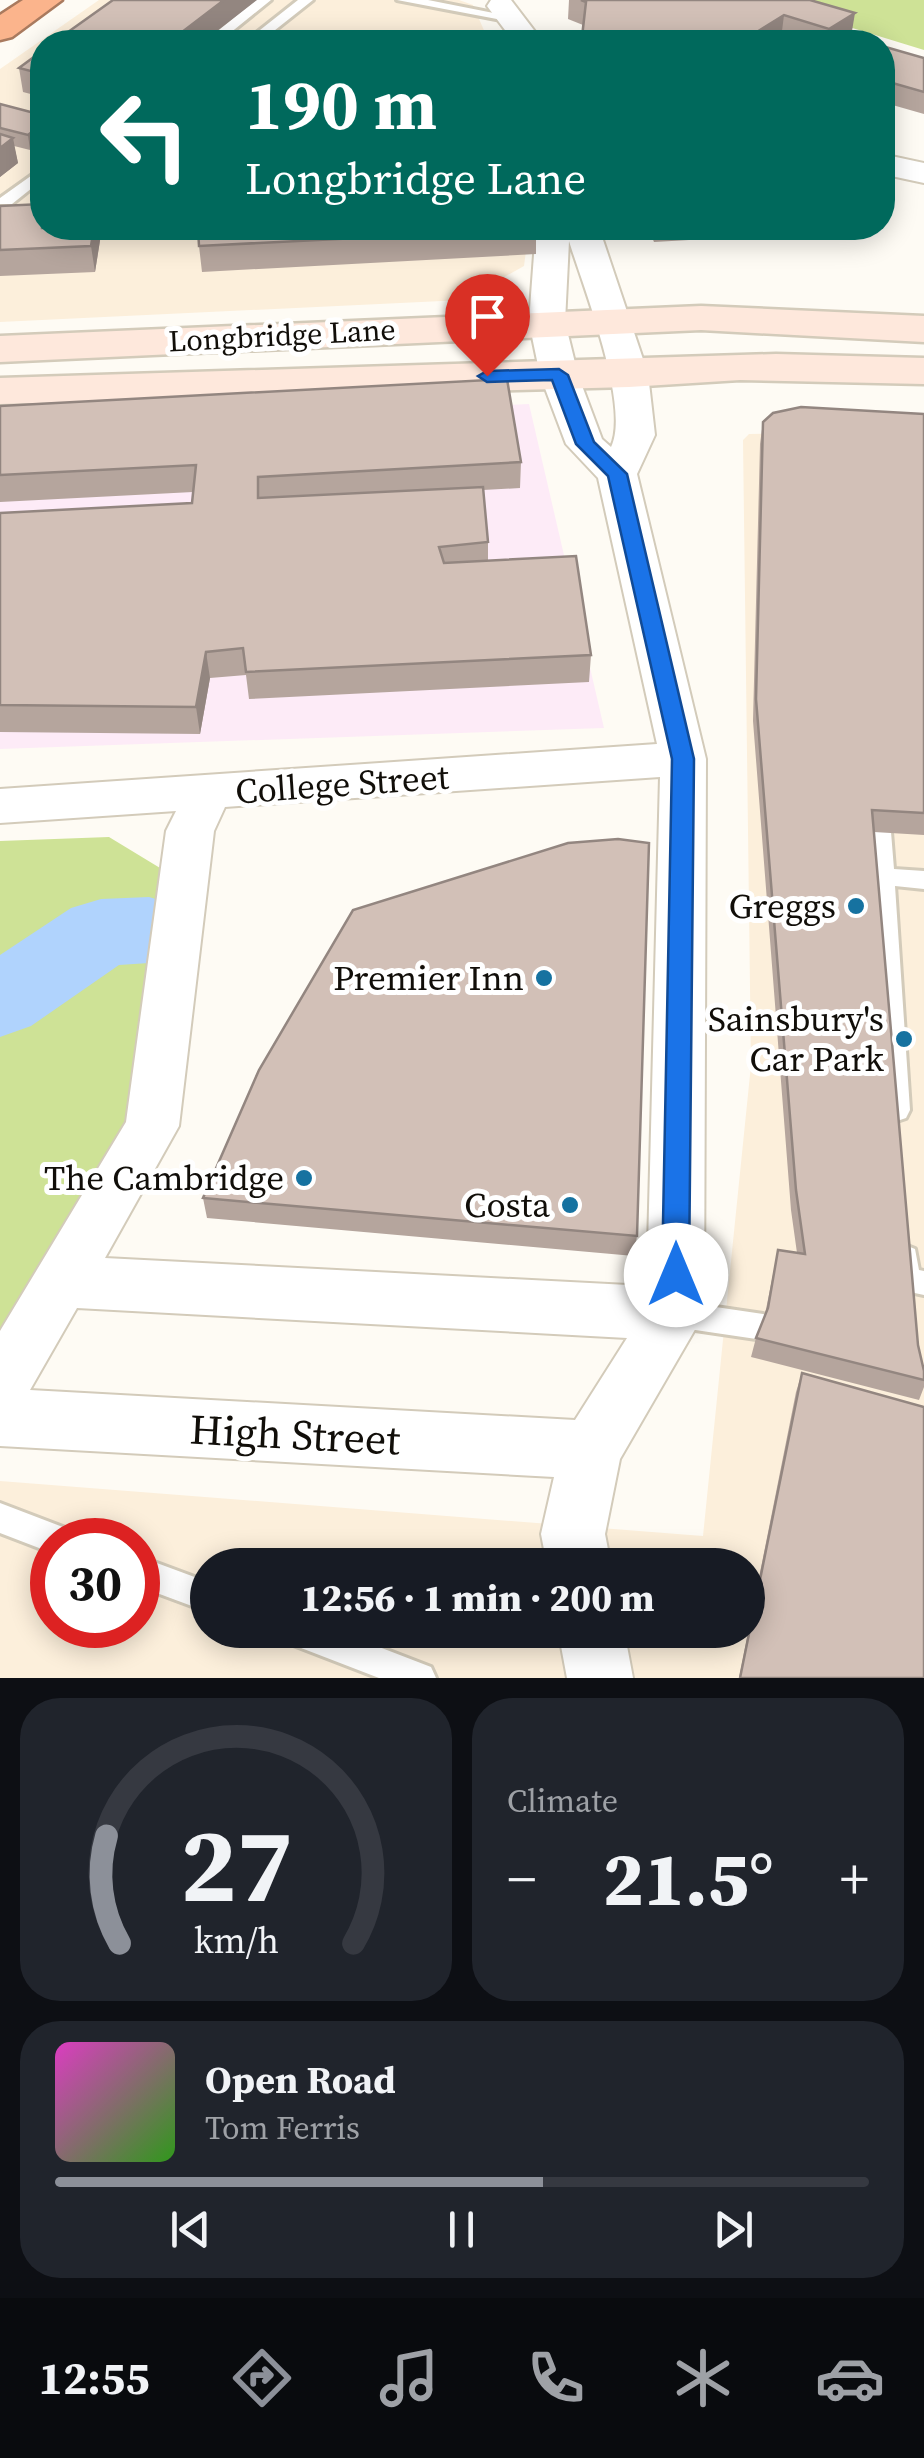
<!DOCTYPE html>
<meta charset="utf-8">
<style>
body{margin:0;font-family:"Source Serif 4",serif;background:#20242c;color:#f1f3f6;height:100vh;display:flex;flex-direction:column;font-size:38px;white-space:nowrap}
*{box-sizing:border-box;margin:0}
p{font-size:32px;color:#9ea1a6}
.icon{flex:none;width:55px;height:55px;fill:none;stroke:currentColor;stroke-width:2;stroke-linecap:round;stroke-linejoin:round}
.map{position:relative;height:1678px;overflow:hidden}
.side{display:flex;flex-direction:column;gap:20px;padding:20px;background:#0d0f14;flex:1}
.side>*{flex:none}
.hud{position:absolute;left:30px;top:30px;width:865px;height:210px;border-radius:40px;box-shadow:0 5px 25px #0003;background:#00695c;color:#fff;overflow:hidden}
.speed{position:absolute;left:30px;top:1518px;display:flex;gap:20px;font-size:50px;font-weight:700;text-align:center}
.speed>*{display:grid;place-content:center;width:130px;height:130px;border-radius:50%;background:#171b24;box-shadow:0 5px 25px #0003;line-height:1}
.speed .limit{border:15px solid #d22;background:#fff;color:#111}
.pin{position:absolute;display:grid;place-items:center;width:85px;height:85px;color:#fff;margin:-102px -42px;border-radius:50% 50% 50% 0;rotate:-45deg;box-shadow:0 0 10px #0007}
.pin .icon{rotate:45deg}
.me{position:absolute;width:110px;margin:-55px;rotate:0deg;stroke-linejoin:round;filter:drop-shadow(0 0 8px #0008)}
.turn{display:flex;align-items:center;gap:35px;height:210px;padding:0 50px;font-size:45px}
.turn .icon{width:130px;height:130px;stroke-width:2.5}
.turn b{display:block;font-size:70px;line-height:85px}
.big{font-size:75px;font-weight:800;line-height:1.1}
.side .tile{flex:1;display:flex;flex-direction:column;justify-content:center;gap:15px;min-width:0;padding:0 35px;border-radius:40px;background:#20242c}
.side .dial{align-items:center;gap:0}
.dial svg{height:260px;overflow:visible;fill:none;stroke:#363941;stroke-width:7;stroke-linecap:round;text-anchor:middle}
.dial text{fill:#f1f3f6;stroke:none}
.song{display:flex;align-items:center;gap:30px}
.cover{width:120px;height:120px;border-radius:15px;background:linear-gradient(135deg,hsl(310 70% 55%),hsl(110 70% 35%))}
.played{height:10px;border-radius:5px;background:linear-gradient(90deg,#8c9099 60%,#363941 60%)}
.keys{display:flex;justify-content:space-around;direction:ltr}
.heat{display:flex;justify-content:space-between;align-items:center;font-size:55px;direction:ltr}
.side .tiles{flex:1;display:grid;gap:20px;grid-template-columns:1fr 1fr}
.tile:last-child{grid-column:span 2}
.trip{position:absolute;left:190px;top:1548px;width:575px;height:100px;border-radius:50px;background:#171b24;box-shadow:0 5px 25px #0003;font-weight:800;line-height:100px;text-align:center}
.menu{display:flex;height:160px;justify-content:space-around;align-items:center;background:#090b0e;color:#9ea1a6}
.menu .icon{width:70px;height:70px}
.menu .on{color:#8c9099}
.menu b{font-size:45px;color:#f1f3f6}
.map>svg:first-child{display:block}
</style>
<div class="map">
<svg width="924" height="1678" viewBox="0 0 924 1678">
<rect width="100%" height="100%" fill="#fefbf4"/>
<path fill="#fcefdb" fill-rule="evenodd" d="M99 0H459L473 5 489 42H42V228H529L524 266 463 300 0 322V69Z
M924 432V1678H0V1481L703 1536 751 1065 743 440 749 434ZM52 1540H138V1625H52ZM208 1565H748V1630H208Z"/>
<path fill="#fdebf7" d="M529 404 604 728 0 749V428Z"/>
<path fill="#cee296" d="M761 0H924V50Z
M109 837 165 871 119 1159 0 1335V841Z"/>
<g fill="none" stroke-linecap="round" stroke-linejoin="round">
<path fill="#b0d3fd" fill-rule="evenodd" d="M149 897 179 906 192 930 179 954 149 963 119 965 31 1026 0 1037V955L71 908 101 899Z"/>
<g stroke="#d3cbba" stroke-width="6">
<path id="lane" d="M256 0H271L219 42H204Z
M298 0H313L260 42H245Z
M397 0H428L519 18 512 22Z
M42 168V180L12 204H0V198Z
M880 824 891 832 894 869 924 871V889L895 886 910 1110 906 1118 897 1121 888 1118 884 1110 869 832Z
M905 1245 915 1249 919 1270 924 1271V1295L896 1289C891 1276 890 1261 895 1249Z
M675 1301 763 1314 773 1318 777 1327 773 1336 763 1340 675 1327 665 1323 661 1314 665 1305Z
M0 1503 68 1529 72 1540H52V1553L0 1533Z
M138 1556 208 1582V1612L138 1586Z
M279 1630H335L431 1667 436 1678H379L283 1641Z"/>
</g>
<g stroke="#d3cbba" stroke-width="4">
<path id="street" d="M491 0H511L543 42H514L487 6Z
M882 154 924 163V183L882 174Z
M536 228H599L648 374 655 435 637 474 706 759 704 1314 620 1459 605 1534 611 1565H547L541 1534 554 1477 0 1446V1331L126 1122 166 831 176 811 0 823V789L657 744 598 478 566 444 540 375 529 322ZM569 241C583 286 631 407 611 447L602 439 578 375 565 322ZM660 777 647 1286 105 1258 179 1126 214 831 225 807ZM77 1308 627 1338 575 1420 30 1390Z
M558 1630H624L633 1678H567Z"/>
</g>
<g stroke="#d3cbba" stroke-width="5">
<path id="secondary" d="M701 306 924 316V342L701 330 0 362V336Z
M776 354 924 358V384L740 380 629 387 0 404V378Z"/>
</g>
<g stroke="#a97a5e" stroke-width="5">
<path id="highway" d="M23 0H62L12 37 0 40V15Z"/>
</g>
<use href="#lane" fill="#fff" fill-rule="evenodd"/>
<use href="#street" fill="#fff" fill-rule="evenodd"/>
<use href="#secondary" fill="#fee8dc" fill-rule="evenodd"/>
<use href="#highway" fill="#fbb48c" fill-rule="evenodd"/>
</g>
<path fill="#b5a59d" d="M569 0H810L851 37 870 42H792L781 39 776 42H582L583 25 568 19Z
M882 46 924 58V114L882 102Z
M42 51V97L23 92 19 68Z
M0 104 42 115V141L30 150 14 146 18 163 0 177Z
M0 206 102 228 95 272 0 276Z
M648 228H881V229L654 242Z
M536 229V254L202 272 199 246Z
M0 406 521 462 520 488 483 490 488 542V560L591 655 589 682 249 699 246 675 210 678 200 734 0 732V513L192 503 193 492 0 502Z
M924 414V835L874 832 918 1345 924 1371V1387L919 1400 751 1357 756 1338 765 1314 778 1250 797 1253 791 1210 753 721 760 444 763 422Z
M203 1198 637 1236 634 1256 207 1218Z
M802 1373 924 1678H739L796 1392Z"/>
<path fill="#938680" d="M224 0H257L203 42H169Z
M855 13 851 37 842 42H827L829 29Z
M784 15 781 39 776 42H741Z
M42 124V141L30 150 28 135Z
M13 138 18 163 0 177V148Z
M94 228H102L95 272 91 246Z
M206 652 210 678 200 734 196 707Z"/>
<path fill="#d2c0b7" stroke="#938680" stroke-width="2.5" d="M113 0H224L169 42H54Z
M581 0H810L855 13 829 29 784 15 741 42H632L582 37 586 2Z
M840 34 870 42H830Z
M882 46 924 58V92L882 80Z
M42 51V74L19 68Z
M0 104 42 115V124L28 135 0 128Z
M0 134 13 138 0 148Z
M42 204V228H94L91 246 0 250V206Z
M198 228H536V229L199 246Z
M507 379 521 462 258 477V498L483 487 488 542 439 547 444 563 576 556 591 655 246 672 243 648 206 652 196 707 0 705V513L192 503 196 465 0 475V406Z
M801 407 924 414V813L872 810 918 1345 924 1371V1380L756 1338 768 1308 778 1250 805 1254 796 1190 756 699 763 422 773 413Z
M618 839 649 843 637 1236 203 1198 259 1070 353 910 568 843Z
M802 1373 924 1407V1678H740Z"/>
<path fill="#1a73e8" stroke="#114b97" stroke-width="2.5" d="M559 369 568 375 594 442 627 474 694 759 689 1275 685 1284 676 1288 666 1284 662 1275 672 759 608 476 576 444 552 380 487 382 478 376 487 371Z"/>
<g fill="#1672a0" stroke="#fff" stroke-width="4">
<circle cx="856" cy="906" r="10"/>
<circle cx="544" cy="978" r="10"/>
<circle cx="904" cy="1039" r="10"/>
<circle cx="304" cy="1178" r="10"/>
<circle cx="570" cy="1205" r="10"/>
</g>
<g text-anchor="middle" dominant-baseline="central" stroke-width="10" stroke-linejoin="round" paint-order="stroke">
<g font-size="30" fill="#110e09" stroke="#fff">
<text transform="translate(282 335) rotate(-3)">Longbridge Lane</text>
</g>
<g font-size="35" fill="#110e09" stroke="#fff">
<text transform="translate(342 784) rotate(-4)">College Street</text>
</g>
<g font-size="35" fill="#110e09" stroke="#fff" text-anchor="end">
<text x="836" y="906">Greggs</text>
<text x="524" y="978">Premier Inn</text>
<text x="884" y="1019">Sainsbury's<tspan x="884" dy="40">Car Park</tspan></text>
<text x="284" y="1178">The Cambridge</text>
<text x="550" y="1205">Costa</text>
</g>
<g font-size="42" fill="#110e09" stroke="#fff">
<text transform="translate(295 1434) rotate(3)">High Street</text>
</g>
</g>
</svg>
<div class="speed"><div class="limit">30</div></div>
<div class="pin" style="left:487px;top:376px;background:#d93025"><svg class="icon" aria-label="arrive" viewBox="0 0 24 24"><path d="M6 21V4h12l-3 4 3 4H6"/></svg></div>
<svg class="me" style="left:676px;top:1275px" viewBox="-20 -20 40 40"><circle r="19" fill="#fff"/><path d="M0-13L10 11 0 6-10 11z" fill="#1a73e8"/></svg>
<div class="trip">12:56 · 1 min · 200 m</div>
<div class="hud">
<div class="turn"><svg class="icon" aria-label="left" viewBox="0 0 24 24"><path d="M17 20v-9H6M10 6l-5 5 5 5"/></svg><div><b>190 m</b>Longbridge Lane</div></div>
</div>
</div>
<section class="side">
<div class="tiles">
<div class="tile dial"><svg viewBox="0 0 100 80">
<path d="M14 69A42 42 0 1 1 86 69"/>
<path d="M14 69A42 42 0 0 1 10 36" stroke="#8c9099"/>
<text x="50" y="56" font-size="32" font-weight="700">27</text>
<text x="50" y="72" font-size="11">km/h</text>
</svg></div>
<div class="tile"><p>Climate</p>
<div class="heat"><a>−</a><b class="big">21.5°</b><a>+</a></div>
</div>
<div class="tile">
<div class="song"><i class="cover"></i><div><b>Open Road</b><p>Tom Ferris</p></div></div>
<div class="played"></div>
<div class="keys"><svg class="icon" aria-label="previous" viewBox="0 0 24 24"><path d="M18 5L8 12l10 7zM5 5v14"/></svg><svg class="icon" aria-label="pause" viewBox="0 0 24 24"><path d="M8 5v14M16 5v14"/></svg><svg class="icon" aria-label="next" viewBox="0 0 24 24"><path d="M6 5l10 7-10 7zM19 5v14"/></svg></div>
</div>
</div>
</section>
<nav class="menu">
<b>12:55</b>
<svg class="icon on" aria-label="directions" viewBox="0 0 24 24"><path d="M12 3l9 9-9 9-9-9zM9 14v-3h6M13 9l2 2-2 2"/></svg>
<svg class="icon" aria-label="music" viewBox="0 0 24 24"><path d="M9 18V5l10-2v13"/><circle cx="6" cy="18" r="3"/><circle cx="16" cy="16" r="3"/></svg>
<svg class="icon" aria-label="phone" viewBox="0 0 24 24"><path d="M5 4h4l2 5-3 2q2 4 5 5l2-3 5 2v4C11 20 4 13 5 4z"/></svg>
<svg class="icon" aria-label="climate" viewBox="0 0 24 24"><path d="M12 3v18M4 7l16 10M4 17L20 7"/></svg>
<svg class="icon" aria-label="car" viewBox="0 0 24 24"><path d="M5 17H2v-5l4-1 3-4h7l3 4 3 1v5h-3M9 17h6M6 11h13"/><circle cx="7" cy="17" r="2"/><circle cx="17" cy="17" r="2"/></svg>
</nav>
